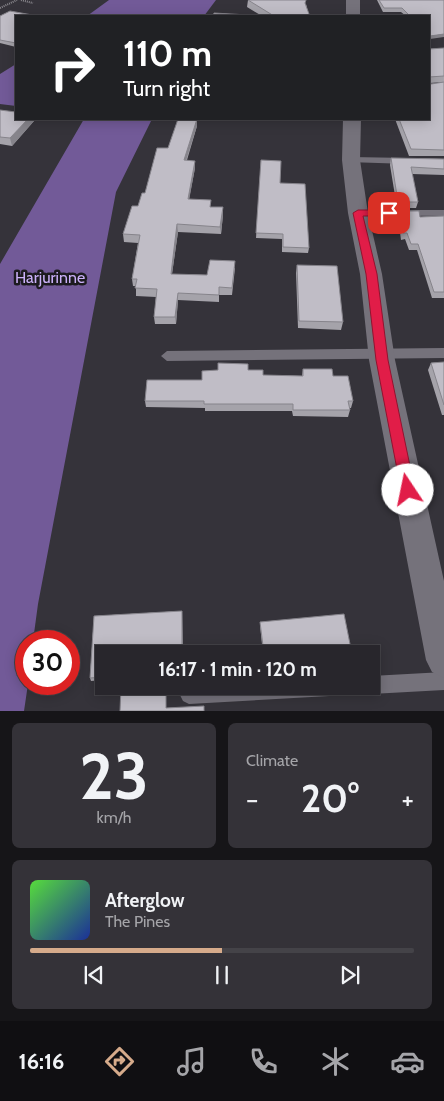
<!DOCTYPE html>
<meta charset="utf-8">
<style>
body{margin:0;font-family:Cabin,sans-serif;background:#343238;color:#f1f3f6;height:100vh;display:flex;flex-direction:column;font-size:19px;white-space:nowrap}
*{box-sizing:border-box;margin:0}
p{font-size:16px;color:#a5a5a9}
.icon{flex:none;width:28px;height:28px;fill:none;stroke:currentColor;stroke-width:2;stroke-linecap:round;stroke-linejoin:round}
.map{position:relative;height:711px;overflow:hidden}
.side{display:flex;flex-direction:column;gap:12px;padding:12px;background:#161518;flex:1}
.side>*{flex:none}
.guide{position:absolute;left:15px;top:15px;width:415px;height:105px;border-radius:0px;box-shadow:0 2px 12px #0003,0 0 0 1px #444348;background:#202124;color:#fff;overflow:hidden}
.speed{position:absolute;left:15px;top:630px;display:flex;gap:10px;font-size:25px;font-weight:700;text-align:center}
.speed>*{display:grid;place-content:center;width:65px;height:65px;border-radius:50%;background:#28262c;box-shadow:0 2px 12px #0003,0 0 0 1px #444348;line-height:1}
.speed .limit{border:8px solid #d22;background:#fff;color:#111}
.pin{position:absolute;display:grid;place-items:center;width:42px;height:42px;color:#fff;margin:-21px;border-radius:10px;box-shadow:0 2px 8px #0006}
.me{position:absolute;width:55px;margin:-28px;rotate:349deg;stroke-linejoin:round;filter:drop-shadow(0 0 4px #0008)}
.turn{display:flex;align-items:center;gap:18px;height:105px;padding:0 25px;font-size:22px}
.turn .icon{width:65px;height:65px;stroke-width:2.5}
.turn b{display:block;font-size:35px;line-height:42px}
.big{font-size:38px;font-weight:800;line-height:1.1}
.side .widget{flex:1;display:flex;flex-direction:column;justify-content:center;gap:8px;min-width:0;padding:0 18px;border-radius:8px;background:#343238}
.side .dial{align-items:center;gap:0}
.dial b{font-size:65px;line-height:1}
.song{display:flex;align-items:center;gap:15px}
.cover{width:60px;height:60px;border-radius:8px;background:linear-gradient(135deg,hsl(110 70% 55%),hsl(230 70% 35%))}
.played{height:5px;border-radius:2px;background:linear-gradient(90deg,#d6ab8b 50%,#444348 50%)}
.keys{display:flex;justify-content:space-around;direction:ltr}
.heat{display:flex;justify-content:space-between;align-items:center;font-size:28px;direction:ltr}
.side .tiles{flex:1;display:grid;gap:12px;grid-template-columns:1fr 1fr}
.widget:last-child{grid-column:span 2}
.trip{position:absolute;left:95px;top:645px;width:285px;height:50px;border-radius:0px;background:#28262c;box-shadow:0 2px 12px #0003,0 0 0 1px #444348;font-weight:800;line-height:50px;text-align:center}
.tabs{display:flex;height:80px;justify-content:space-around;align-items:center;background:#100f12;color:#a5a5a9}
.tabs .icon{width:35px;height:35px}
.tabs .active{color:#d6ab8b}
.tabs b{font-size:22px;color:#f1f3f6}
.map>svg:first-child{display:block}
</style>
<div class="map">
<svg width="444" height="711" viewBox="0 0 444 711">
<rect width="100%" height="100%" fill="#35333a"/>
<path fill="#725a98" d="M109 0H216L204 16H87Z
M16 64V106L0 104V74Z
M84 119H152L116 192 38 604 33 641H26L28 684 24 711H0V264Z"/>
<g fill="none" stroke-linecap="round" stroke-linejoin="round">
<path stroke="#8a888e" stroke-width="2" stroke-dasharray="1 1" stroke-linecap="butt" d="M21 0 33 3
M0 8 17 0"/>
<path fill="#75727b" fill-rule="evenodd" d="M351 157 408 158 413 161 408 164 348 162V158Z
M358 210H444V216L354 215V211Z
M444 348V358L167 361 161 356 167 351Z
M444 672V690L371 694 365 691 362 686H371V676Z
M188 686H356L353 692 347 695 189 704 183 701 180 695 183 689Z"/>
<path fill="#75727b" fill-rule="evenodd" d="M346 0H360V16H346Z
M343 119H361L360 160 368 213 382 274 395 360 444 581V678L432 672 426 660 369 360 360 274 348 213 342 160Z"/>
</g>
<path fill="#a5a3aa" d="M248 0 306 4 309 16H213H262L247 7Z
M377 0H444L430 39H429V16H406L401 12H383Z
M0 16H16V47L0 43Z
M444 48V82L430 83 431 84 444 82V156H409L395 119H429V49Z
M0 110 34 121 12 146 0 144Z
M197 119V126L187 160 195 168 189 199 211 207H223V215L221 234 178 232 172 274 207 275 235 268 232 295H219V302L178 300 176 324H155L154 317 156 297 136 296V286H133L132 279 138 243 124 242 123 234 145 193Z
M391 158 444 159V175L412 174 418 202 416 208H397L390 165Z
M261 160 280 183 309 248 308 253 282 252V239L256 238Z
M400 211 420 217 444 216V298H432L417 250H409L405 239 401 240 398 217Z
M297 265 343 322 341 330 298 328 296 273Z
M444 362V415H442L428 370 431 363Z
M303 369 333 376 353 401 351 408H350V410L348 417 293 416 292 411H205V408L146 407 145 401 202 380 248 370 263 375 302 376Z
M182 611 183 650 167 651V654H104V680L91 681 90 678 94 616Z
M260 622 352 654H263L260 625Z"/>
<path fill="#86848b" d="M444 34V37L430 39V36Z
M28 119H33L34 121 12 146 10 138Z
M197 119V126L184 167V160Z
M195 161V168L188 206V199Z
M223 207V215L221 234 220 227Z
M177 224 178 232 171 281V274Z
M178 293V300L176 324 175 317Z"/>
<path fill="#c0bdc6" stroke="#86848b" d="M248 0H306L305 3 309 14V16H274Z
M379 0H444V34L430 36 429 34V16H410L402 8H384Z
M10 11 38 16H16V43L0 40V16Z
M214 13 265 16H213Z
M444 48V76L429 77 431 84 444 82V150L411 149 399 119H429V49Z
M0 110 16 112V119H28L10 138 0 137Z
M178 119H197L184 160 195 161 188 199 211 200 210 207H223L220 227 177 224 171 274 207 275 210 260 235 261 232 288 219 287V295L178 293 175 317H154L157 289 135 288 137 279H132L140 235 123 234 132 206H138L142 193H145L157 148H168Z
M391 158 444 159V169L411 167 418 202H398Z
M261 160 281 161 280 183 305 184 309 248 283 247V234L256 233Z
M400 211H419L420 217 444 216V292H434L418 244H411L407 233H403Z
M297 265 337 266 343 322 299 321Z
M444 362V405L431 363Z
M218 363 248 364V370H263V375L303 376V369H332L333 376H348L353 401H348L350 410H293V404H204V401H145L147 380H202V371L218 370Z
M182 611V647L166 648V654H104V677L90 678 94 616Z
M344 614 352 654H264L260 622Z
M121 686H166V708L204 706V711H120Z"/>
<path fill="#e11d48" stroke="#92132f" d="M358 210H389L393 213 389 216H363L377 274 388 360 415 490 413 494 408 496 403 494 401 490 376 360 366 274 353 213Z"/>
<g text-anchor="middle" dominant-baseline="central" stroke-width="5" stroke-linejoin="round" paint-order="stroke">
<g font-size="16" fill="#cbb1f9" stroke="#1c1b1f">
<text x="50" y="277">Harjurinne</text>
</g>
</g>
</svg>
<div class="speed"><div class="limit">30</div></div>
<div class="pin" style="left:389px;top:213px;background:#d93025"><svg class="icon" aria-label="arrive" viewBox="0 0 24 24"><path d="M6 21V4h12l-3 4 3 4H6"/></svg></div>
<svg class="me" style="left:408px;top:490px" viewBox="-20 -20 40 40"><circle r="19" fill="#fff"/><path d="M0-13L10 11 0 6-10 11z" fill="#e11d48"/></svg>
<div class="trip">16:17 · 1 min · 120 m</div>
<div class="guide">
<div class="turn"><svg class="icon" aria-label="right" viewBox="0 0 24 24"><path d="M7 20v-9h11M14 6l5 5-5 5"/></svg><div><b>110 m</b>Turn right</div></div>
</div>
</div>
<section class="side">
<div class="tiles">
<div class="widget dial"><b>23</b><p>km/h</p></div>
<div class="widget"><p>Climate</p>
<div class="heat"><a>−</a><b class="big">20°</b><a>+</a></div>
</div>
<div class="widget">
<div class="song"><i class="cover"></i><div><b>Afterglow</b><p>The Pines</p></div></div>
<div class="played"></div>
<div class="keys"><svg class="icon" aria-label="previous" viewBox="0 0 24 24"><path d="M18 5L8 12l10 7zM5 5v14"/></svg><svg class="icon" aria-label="pause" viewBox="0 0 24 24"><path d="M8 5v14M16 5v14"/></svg><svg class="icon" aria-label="next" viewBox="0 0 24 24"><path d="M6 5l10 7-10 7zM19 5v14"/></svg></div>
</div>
</div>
</section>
<nav class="tabs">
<b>16:16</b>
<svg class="icon active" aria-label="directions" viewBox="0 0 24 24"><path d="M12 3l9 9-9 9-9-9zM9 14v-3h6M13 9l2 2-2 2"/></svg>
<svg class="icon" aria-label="music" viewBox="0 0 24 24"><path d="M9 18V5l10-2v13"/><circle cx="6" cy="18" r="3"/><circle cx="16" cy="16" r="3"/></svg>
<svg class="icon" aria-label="phone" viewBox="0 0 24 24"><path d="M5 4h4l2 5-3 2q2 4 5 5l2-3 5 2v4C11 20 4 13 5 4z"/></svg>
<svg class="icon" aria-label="climate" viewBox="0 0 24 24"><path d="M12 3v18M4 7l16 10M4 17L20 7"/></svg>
<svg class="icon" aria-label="car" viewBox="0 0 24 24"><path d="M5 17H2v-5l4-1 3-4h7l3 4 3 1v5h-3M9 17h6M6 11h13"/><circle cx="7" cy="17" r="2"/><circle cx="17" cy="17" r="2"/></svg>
</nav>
